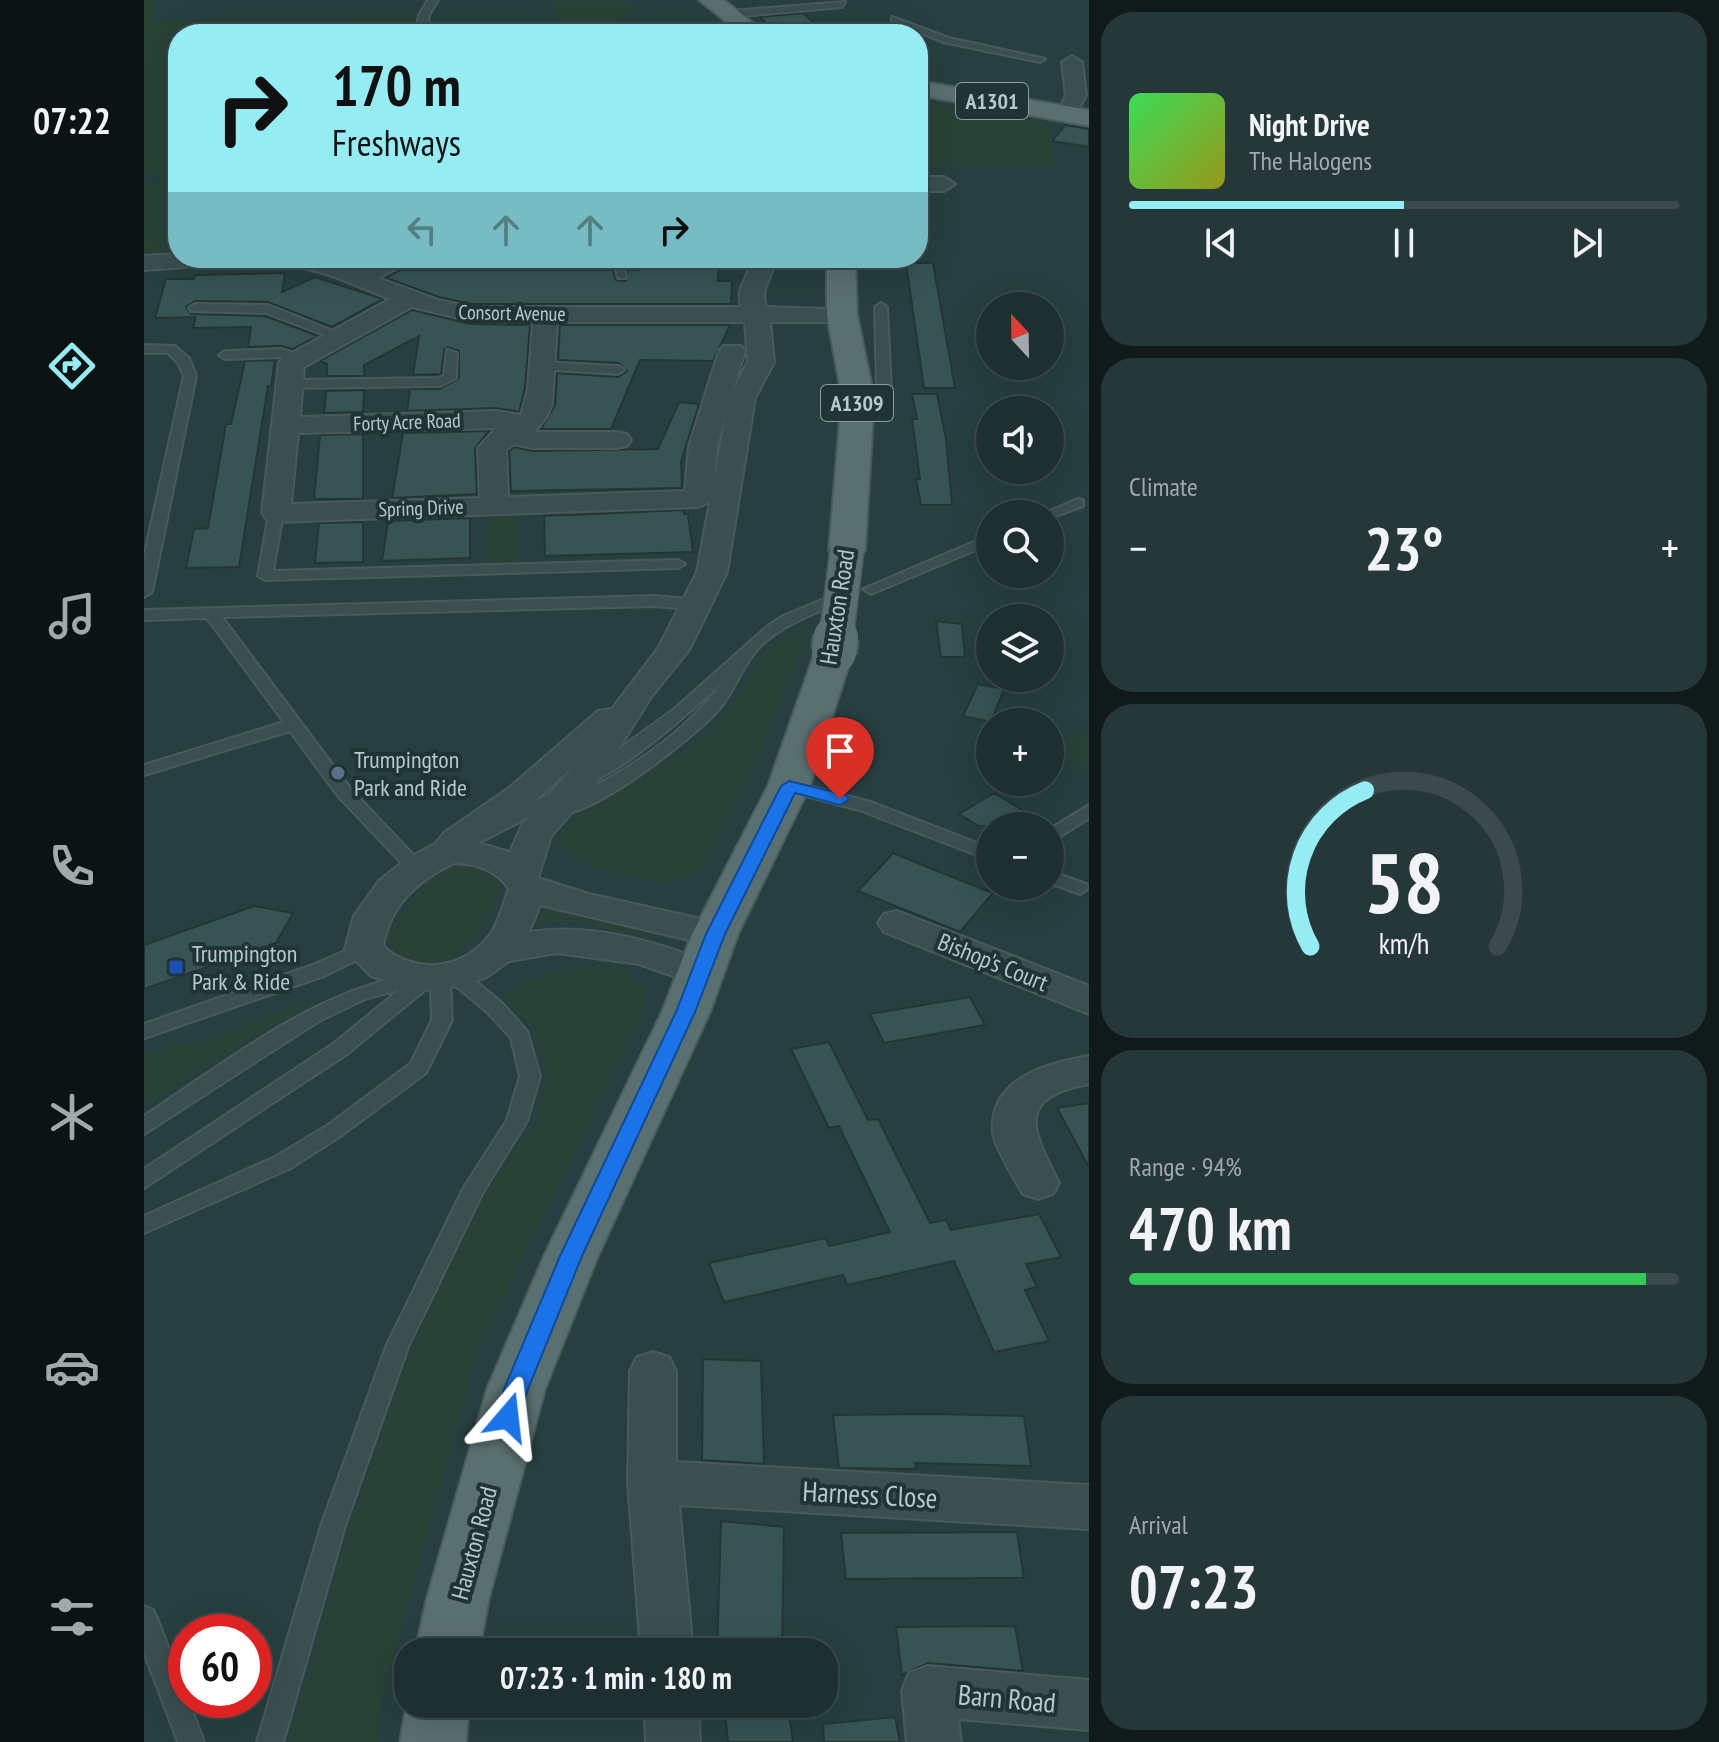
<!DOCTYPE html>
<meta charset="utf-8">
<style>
body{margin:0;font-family:"PT Sans Narrow",sans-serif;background:#253738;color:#f1f3f6;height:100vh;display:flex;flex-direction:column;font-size:30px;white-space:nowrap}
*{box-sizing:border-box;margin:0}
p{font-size:26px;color:#a0a9ab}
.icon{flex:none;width:44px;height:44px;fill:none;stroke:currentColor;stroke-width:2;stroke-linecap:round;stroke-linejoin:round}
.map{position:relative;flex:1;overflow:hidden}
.sheet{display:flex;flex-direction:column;gap:12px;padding:12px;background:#101a1a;width:630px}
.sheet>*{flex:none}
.hud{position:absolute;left:24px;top:24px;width:760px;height:244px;border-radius:32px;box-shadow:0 8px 32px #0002,0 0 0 2px #3b4a4c;background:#95ecf3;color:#111;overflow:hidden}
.needle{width:52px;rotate:338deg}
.buttons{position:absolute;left:832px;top:292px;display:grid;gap:16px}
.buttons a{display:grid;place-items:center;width:88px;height:88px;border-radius:50%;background:#1d2f30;box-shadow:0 8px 32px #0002,0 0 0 2px #3b4a4c;font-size:40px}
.speed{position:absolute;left:24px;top:1614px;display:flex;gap:16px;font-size:40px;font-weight:700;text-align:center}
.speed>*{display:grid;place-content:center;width:104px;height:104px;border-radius:50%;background:#1d2f30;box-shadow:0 8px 32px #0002,0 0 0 2px #3b4a4c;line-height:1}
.speed .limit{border:12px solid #d22;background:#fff;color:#111}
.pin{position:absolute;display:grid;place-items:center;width:68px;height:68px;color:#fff;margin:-82px -34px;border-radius:50% 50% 50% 0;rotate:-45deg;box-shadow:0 0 8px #0007}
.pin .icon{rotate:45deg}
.me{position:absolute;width:88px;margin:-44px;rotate:17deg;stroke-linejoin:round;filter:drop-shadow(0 0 6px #0008)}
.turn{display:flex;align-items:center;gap:28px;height:168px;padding:0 32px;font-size:36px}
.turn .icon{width:104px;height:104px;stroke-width:2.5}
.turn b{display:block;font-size:56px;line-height:68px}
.lanes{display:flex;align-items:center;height:76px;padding:0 32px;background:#0003;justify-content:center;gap:40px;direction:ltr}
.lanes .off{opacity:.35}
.big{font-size:60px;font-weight:600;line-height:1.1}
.sheet .card{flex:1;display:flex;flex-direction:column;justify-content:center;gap:12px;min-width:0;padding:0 28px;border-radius:32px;background:#253738}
.sheet .dial{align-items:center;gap:0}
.dial svg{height:208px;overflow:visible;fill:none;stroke:#3b4a4c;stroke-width:7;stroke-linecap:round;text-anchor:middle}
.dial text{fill:#f1f3f6;stroke:none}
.song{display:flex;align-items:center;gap:24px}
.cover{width:96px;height:96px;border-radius:12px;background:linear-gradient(135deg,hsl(130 70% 55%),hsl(60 70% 35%))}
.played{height:8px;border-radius:4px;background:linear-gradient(90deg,#95ecf3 50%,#3b4a4c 50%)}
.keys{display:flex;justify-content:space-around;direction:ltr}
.heat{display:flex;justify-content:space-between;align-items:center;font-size:44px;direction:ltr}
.charge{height:12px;border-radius:6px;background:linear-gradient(90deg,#34c759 94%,#3b4a4c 0)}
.trip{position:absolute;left:250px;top:1638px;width:444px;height:80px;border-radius:32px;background:#1d2f30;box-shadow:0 8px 32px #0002,0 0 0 2px #3b4a4c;font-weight:600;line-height:80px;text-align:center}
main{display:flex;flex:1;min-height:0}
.menu{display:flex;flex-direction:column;width:144px;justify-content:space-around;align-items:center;background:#0c1313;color:#a0a9ab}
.menu .icon{width:56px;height:56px}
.menu .selected{color:#95ecf3}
.menu b{font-size:36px;color:#f1f3f6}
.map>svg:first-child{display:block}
</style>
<main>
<nav class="menu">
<b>07:22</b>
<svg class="icon selected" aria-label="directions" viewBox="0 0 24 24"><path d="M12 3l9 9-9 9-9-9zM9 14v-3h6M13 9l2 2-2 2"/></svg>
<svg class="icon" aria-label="music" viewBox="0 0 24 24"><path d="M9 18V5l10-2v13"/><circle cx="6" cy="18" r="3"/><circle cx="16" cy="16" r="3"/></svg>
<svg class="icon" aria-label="phone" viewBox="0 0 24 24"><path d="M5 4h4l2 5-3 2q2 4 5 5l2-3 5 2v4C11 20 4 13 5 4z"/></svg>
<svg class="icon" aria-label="climate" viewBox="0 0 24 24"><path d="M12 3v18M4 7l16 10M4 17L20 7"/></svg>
<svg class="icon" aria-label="car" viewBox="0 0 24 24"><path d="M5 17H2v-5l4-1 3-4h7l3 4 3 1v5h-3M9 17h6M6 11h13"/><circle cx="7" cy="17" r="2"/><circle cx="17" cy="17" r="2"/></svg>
<svg class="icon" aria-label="filters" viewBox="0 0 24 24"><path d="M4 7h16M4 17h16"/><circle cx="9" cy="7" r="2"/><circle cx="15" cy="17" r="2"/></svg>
</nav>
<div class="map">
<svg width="945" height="1742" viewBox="0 0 945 1742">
<rect width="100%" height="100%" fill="#273f40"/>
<path fill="#294137" d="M0 0H11L10 21 284 16 282 34H34V175L0 176Z
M473 0 500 8 477 17 543 34 578 27 591 34H486L485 28 454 24 453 20H411L410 1H388Z
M774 98 904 124 912 168 774 167Z
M34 181V254L0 255V182Z
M375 511V562L341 563 342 513Z
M669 622 615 757 559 869C549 873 539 879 529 881 496 884 431 866 409 840L433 815 561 738 606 678 620 650Z
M945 728V772L906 752V750Z
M310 866 339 868 358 884C351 919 322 960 285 966 275 967 263 962 253 960L241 938 283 877Z
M402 902 508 934 503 939 430 922 391 923Z
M429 967 480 969 504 989 497 1019 334 1351 239 1698 233 1742H144L206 1524 267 1348 341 1190 392 1122 403 1073 387 1027 356 996 393 978Z
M170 1000 0 1107V1055L36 1041 42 1045Z"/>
<path fill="#375354" stroke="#223637" stroke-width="2" d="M659 13 682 34H633L616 17Z
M921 125 945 129V147L908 141Z
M495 258H575L574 281H588L587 304H327L295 297 242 278 256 270H469L472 280 482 281 484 270H495Z
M762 263H789L811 388H780Z
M141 273 138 292 171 277 239 299 188 327 124 302 51 301 42 307 47 314 121 316 174 336 149 349 137 346 104 347 107 327 49 328 52 317 11 318 22 279H50L51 275Z
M268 310 326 324 386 325 381 388 375 412 352 408 263 411 266 389H296L315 378V351L304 347 300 350 297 374 269 375 275 336 220 365V376H183V364L176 361Z
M416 325H586L569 361 496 360 467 429H397L411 405 413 373 474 377 483 371 474 363 414 360Z
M131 360 127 386H124L95 567 42 568 50 529 64 528 82 424H87L101 361Z
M220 390 219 412 180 413 182 391Z
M768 394H793L802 439 808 505H777L772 479H776L768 419H773Z
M535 402 555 404 537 462 538 488 367 491 365 451 371 447 388 451 514 449Z
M345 431 331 448 333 494 248 498 259 433Z
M219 434V499H170L176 435Z
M540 510V514H544L549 552 401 556 400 516Z
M326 518V558L238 561 244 521Z
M219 522V562L171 563 175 523Z
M792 621 818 624 821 657H797Z
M834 684 860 689 847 722 819 716Z
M850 793 905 826H835L815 814Z
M749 853 803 875 849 893 816 932 714 891Z
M110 906 149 913 132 943 0 989V945Z
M826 997 841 1025 740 1043 726 1014Z
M685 1042 724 1120 734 1119 786 1223 802 1220 807 1230 895 1214 917 1257 882 1264 893 1287 881 1290 905 1341 850 1352 810 1261 703 1285 699 1275 580 1302 565 1263 682 1238 685 1246 746 1232 695 1126 685 1128 647 1049Z
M945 1103V1167L913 1108Z
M559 1359 617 1361 620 1464 558 1460Z
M787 1414 880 1416 887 1466 771 1463 772 1469 695 1468 689 1415Z
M577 1521 640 1527 638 1652H573Z
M873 1532 880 1578 702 1579 697 1533Z
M871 1626 879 1671 784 1663 758 1675 752 1627Z
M580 1704H644L649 1742H584Z
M751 1717 756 1742H680L679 1724Z"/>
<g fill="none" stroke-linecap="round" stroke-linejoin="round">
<g stroke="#485b5c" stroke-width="4">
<path id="lane" d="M284 0H294L285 15 282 34H272L275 15Z
M701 2 698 7 586 17 581 14 586 11Z
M748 17 805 38 901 59 896 62 799 42 748 21Z
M462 258 480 260 482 278H474L470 264Z
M345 260H422L428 264 422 268 341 266V262Z
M737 303 743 307 747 391 740 395 709 400V394L733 389 731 307Z
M51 304 124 305 204 337 194 340 122 313 47 311 45 308Z
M0 345 31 346 45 358 52 376 8 592 0 597V557L40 376 34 363 24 353H0Z
M137 349 162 356 156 360 137 357 81 359 75 355 81 351Z
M303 350 313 353 312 378 296 386 146 388 140 384 146 380 294 378 300 376Z
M398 362 474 366 480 370 474 374 393 369V363Z
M934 499 939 500V506L906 518V514H899Z
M132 509 139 513 129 571 534 560 541 564 534 568 121 580 114 576 125 513Z
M846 535V544L732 592 727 594 719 589Z
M511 596 553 600 561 605 553 610 511 606 78 617 206 788 277 863 280 867 277 871H265L194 796 146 731 0 775V765L140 722 63 618 0 620V610Z
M680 599 688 604 685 607C658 619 626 631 608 656 596 672 589 692 576 708 555 734 444 821 413 813L410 809 413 805C477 775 536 739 579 682 557 702 464 787 439 781L436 777 529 710 624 626 639 616Z
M645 781 727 802 846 848V860L715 810 639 790 636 786Z
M416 789 422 790 425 794 422 798 342 839 336 841 327 835 330 831Z
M945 805V818L906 843V829Z
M906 871 942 884 945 888 936 894 906 883Z
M220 943 229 949 227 953 180 976 0 1038V1024L166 966Z
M311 969 318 970 358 1003 383 1031 396 1076 383 1121 339 1192 264 1347 201 1526 139 1742H113L177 1526 242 1347 319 1189 363 1120 376 1076 367 1038 344 1013 306 981 308 1020 282 1073 198 1135 147 1168 0 1233V1216L133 1156 184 1125 267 1063 288 1020 287 985 203 1054 0 1188V1169L189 1044 255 990 223 998 175 1021 0 1134V1116C79 1064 157 1001 250 978 268 974 286 970 302 974Z
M0 1606 9 1610 13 1618 60 1742H34L0 1652Z"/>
</g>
<g stroke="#485b5c" stroke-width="4">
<path id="street" d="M928 56 938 62 942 95 930 118 923 120 913 114 922 95 918 62Z
M774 177H800L811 184 800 191H774Z
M34 254V258H177L213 270 238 258H268L264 263 234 278 294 300 327 307H597C591 283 607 280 605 258H629C631 280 615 283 622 307L707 310 710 315 707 320 698 322H626L630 362 611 398 583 572 545 650 507 697 450 788 407 836 394 878 445 894 584 925 590 934 584 943 571 946 396 905 385 932C448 922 512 942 570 964L576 973 570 982 557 986 495 964 413 953 365 961 343 977 316 986 272 991 227 976 201 949 210 916 235 881 261 860 291 844 300 833 365 788 454 711 468 709 515 647 553 572 566 502 554 507 132 522 122 519 118 513 135 363 139 358 246 299C217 288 189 274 159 268 108 258 52 267 0 270V256ZM268 307 327 321 389 322 384 389 377 415 352 411 156 417 160 367ZM413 322H601L604 362 589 390 601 351 597 346H579L575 351 545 446 541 491 364 497 362 450 370 444 388 448H473L483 446 487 440 483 434 473 432H391L403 416 408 404ZM582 415 570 481 573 446ZM352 428 334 448 336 498 147 504 154 433 355 428ZM430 766 378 825 366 852 334 843 389 802ZM310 863C333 864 351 869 365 889 359 904 355 923 345 936 319 970 270 975 239 946 246 905 273 881 310 863Z
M753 911 945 986V1014L740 932 734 923 740 914Z
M945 1056V1084C869 1098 889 1131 915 1183L909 1194 894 1199 879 1194C871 1180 851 1148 849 1133 844 1078 904 1063 945 1056Z
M509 1352 525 1357 532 1371V1462L945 1485V1529L535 1505 549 1652H497L484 1482 486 1371 493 1357Z
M784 1666 945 1680V1730L814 1719 817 1742H763L758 1691 765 1673Z
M500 1704H554L556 1742H502Z"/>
</g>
<g stroke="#485b5c" stroke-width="4">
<path id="primary" d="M555 0H580L623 34H597Z
M774 81 945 110V126L774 95Z
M683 258H711L713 315 730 397 721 550 716 558 703 561 690 558 685 550 698 397 683 315Z
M690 640 704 644 709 652 666 786 594 934 566 1012 454 1256 401 1389 345 1598 335 1652H271L283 1598 343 1389 400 1256 518 1012 548 934 624 786 671 652 676 644Z
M264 1696V1704H325L322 1742H256Z"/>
</g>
<use href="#lane" fill="#3b4f50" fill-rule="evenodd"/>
<use href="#street" fill="#3b4f50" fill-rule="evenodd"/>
<use href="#primary" fill="#5a6f70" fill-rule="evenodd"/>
<g stroke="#485b5c" stroke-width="36" stroke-linecap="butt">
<path id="primary-bridge-far1" d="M692 639 703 550"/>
</g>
<g stroke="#485b5c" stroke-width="48" stroke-linecap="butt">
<path id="primary-bridge" d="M690 652 692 637"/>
</g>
<use href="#primary-bridge-far1" stroke="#5a6f70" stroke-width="33"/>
<use href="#primary-bridge" stroke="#5a6f70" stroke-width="44"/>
</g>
<path fill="#1a73e8" stroke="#114b97" stroke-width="2" d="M645 781 702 795 705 799 696 805 651 793 581 934 551 1012 438 1256 384 1389 373 1424 364 1427 356 1424 352 1417 360 1389 416 1256 532 1012 562 934 637 786Z"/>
<circle fill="#5c6f8a" stroke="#203435" stroke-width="3" cx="194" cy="773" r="8"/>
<rect fill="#1a4fb4" stroke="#203435" stroke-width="3" x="24" y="959" width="16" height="16" rx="4"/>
<g text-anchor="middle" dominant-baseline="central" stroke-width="8" stroke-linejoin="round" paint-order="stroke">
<g font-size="20" fill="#b8c9ca" stroke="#203435">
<text transform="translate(368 313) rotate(1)">Consort Avenue</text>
<text transform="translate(263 422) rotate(-2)">Forty Acre Road</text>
<text transform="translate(277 508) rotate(-2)">Spring Drive</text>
</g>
<g fill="#203435" stroke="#8a9c9d" stroke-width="2">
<rect x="812" y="83" width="72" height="36" rx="6"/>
<rect x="677" y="385" width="72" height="36" rx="6"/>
</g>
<g font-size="22" font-weight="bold" fill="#b8c9ca">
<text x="848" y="101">A1301</text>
<text x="713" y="403">A1309</text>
</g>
<g font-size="24" fill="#b8c9ca" stroke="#203435">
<text transform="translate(693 607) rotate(-81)">Hauxton Road</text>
<text transform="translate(849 962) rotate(22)">Bishop's Court</text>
<text transform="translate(330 1543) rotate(-75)">Hauxton Road</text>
</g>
<g font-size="24" fill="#b8c9ca" stroke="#203435" text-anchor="start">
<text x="210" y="759">Trumpington<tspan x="210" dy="28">Park and Ride</tspan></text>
<text x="48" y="953">Trumpington<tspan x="48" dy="28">Park &amp; Ride</tspan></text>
</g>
<g font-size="28" fill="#b8c9ca" stroke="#203435">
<text transform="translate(726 1494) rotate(3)">Harness Close</text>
<text transform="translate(863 1698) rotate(5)">Barn Road</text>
</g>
</g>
</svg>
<div class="buttons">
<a><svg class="needle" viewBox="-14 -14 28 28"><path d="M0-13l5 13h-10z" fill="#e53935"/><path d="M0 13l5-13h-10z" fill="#a0a9ab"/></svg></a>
<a><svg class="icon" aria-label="sound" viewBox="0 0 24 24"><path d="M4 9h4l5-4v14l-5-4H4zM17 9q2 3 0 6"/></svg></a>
<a><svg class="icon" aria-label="search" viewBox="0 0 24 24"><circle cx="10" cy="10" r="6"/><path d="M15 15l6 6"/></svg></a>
<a><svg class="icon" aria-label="layers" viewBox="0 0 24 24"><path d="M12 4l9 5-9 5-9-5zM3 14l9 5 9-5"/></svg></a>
<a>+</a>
<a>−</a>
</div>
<div class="speed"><div class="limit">60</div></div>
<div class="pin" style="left:696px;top:799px;background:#d93025"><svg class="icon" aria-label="arrive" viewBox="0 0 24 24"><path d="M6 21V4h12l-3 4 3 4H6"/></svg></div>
<svg class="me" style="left:364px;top:1417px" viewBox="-20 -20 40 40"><path d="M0-17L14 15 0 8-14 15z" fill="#1a73e8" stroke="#fff" stroke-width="4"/></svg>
<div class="trip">07:23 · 1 min · 180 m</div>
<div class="hud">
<div class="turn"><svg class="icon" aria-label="right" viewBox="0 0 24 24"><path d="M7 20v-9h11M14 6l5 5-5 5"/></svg><div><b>170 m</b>Freshways</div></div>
<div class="lanes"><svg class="icon off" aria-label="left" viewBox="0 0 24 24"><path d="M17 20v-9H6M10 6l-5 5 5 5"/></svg><svg class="icon off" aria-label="ahead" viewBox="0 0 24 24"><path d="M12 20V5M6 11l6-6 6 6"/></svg><svg class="icon off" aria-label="ahead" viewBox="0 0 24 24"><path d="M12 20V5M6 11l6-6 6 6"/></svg><svg class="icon" aria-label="right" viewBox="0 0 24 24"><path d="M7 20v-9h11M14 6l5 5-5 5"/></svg></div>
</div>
</div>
<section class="sheet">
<div class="card">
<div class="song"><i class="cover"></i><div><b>Night Drive</b><p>The Halogens</p></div></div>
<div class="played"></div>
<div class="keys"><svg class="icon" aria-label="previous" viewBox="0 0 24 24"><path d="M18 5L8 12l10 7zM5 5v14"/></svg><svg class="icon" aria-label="pause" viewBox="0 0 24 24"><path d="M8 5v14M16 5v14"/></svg><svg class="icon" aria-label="next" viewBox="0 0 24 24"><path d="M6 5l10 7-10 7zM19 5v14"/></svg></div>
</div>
<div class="card"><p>Climate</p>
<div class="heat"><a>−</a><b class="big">23°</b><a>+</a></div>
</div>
<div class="card dial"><svg viewBox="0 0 100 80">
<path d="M14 69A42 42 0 1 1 86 69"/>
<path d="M14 69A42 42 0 0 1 35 9" stroke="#95ecf3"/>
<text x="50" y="56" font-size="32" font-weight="700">58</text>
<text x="50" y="72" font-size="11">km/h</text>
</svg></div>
<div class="card"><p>Range · 94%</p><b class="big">470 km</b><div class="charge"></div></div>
<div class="card"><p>Arrival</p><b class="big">07:23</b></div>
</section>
</main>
